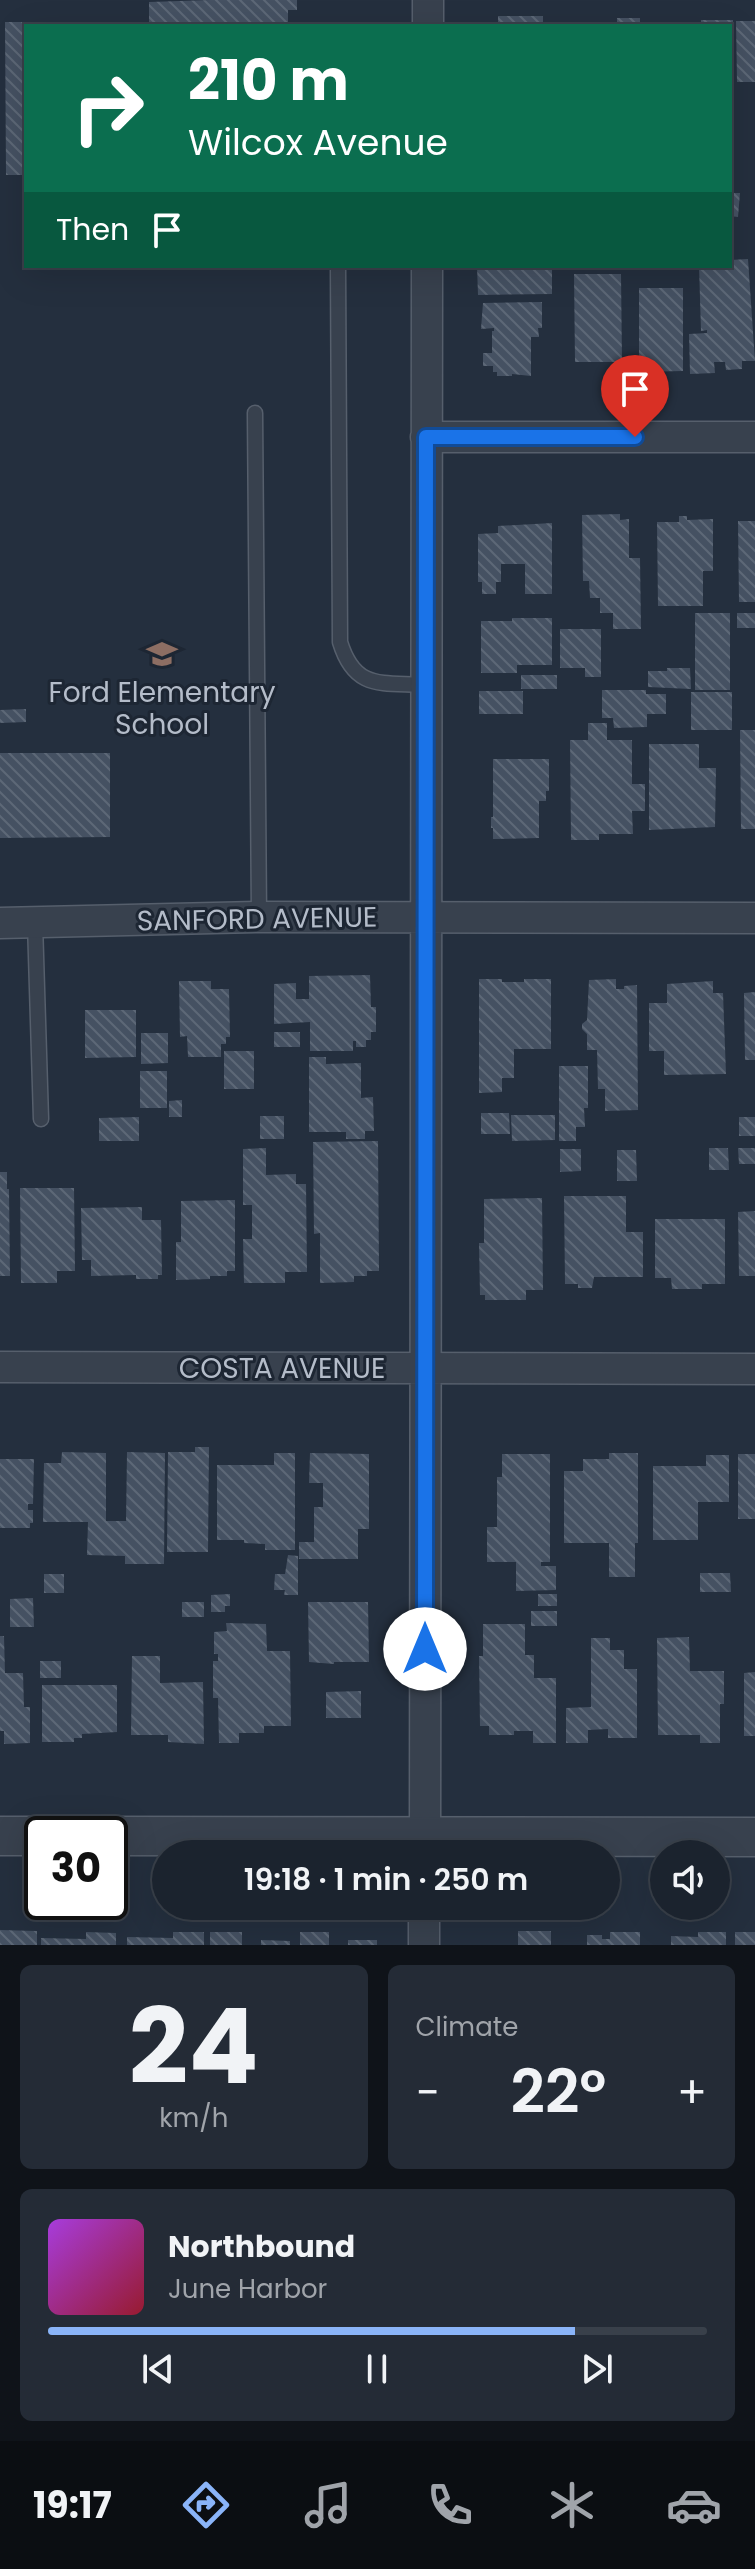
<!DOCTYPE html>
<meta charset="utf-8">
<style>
body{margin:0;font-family:Poppins,sans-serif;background:#242b36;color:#f1f3f6;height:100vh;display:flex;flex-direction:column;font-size:30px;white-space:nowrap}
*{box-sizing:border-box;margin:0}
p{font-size:26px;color:#a0a4aa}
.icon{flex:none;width:44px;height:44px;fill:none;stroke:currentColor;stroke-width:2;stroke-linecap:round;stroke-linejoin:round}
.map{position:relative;height:1945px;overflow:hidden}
.details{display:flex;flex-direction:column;gap:20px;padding:20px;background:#0f1319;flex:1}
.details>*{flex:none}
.top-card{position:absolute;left:24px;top:24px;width:708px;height:244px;border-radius:0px;box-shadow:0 8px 32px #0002,0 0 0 2px #39404a;background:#0b6e4f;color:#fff;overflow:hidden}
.tools{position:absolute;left:650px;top:1840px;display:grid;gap:16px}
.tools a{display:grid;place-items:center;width:80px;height:80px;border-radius:50%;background:#1b232e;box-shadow:0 8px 32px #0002,0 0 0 2px #39404a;font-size:40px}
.speed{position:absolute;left:24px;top:1816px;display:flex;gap:16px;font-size:40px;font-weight:700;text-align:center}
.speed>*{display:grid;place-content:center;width:104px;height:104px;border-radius:50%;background:#1b232e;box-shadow:0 8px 32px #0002,0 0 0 2px #39404a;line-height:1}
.speed .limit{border:4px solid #111;border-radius:12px;background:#fff;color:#111}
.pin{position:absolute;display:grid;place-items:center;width:68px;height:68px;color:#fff;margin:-82px -34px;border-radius:50% 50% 50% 0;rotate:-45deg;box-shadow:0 0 8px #0007}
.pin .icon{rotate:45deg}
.me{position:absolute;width:88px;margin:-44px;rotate:0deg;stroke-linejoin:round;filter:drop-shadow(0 0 6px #0008)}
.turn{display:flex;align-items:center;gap:28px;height:168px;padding:0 32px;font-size:36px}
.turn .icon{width:104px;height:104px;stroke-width:2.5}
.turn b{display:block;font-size:56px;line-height:68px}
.then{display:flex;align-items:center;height:76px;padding:0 32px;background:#0003;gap:16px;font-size:30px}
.big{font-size:60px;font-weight:600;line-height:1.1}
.details .card{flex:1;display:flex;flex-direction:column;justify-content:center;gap:12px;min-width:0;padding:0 28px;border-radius:12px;background:#242b36}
.details .dial{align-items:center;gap:0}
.dial b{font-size:104px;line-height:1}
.song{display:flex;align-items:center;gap:24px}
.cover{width:96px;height:96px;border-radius:12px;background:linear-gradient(135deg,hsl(280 70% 55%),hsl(350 70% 35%))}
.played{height:8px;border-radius:4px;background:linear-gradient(90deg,#8ab4f8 80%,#39404a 80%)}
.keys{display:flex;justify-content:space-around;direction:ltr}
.heat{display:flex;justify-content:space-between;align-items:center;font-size:44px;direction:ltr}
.details .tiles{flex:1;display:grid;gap:20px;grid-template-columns:1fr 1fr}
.card:last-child{grid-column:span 2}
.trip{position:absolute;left:152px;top:1840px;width:468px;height:80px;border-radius:40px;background:#1b232e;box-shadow:0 8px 32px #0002,0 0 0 2px #39404a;font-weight:600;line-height:80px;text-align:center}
.tab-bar{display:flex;height:128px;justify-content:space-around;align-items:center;background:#0b0e12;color:#a0a4aa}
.tab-bar .icon{width:56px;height:56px}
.tab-bar .on{color:#8ab4f8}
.tab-bar b{font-size:36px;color:#f1f3f6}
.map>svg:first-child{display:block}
</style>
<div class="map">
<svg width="755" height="1945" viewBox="0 0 755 1945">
<defs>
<pattern id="building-back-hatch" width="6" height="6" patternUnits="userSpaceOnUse" patternTransform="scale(2)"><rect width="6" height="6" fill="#455162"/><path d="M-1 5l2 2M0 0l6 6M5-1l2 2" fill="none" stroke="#5d6877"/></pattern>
</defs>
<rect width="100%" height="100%" fill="#242f3e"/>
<path fill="url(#building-back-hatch)" d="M210 0H297V10H288V26H149V2Z
M498 16H543V26H498Z
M617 18H640V26H617Z
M701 20H733V45H730V26H701Z
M736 21H755V82H737Z
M5 22H117V26H26V175H6Z
M730 193H740L738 217 730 216Z
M748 259 755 361H742V369L726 370 725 362H714L715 373 690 374 689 334 707 333V330L701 331 699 266H730V260Z
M477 266H552V294L478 295Z
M574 274H621L622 362H575Z
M639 288H683V371L639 372Z
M542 302V328H538L539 337H531V376L512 374V376H497V372H493V366H483V353H492V331H494V328L481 329 483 303Z
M620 514V520L629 519V558H640L641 629H613V613H600V598H590L589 581H583L582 515Z
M679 516H687V520L713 519V571H703V606H658L657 522H679Z
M738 521H755V602H739Z
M552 523V594H525V564H501V582H496V594H482V582H478V534L498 533V526Z
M695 613H730V690H695Z
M737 613H755V628H737Z
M512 618H552V665H517V673H481V621H512Z
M560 629H601V677H585V668H560Z
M667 668H690L691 689 648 687V671H667Z
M521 675H557V689H521Z
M602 690H646V694H666V714H647V727L614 728 613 718H602Z
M479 691H523V714H479Z
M691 692H732V730H691Z
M26 709V722L0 723V710Z
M588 723H607V740H632V784H645V811H632L633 834H599V840H571L570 740H588Z
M740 730H755V829H741Z
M649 744H699V768H716L715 827 649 830Z
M0 753H110V837L0 838Z
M493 759H549V791H546V801H539V838L493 839V828H491V817H493Z
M370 975 371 1007H376V1032H371V1040H366V1047H356V1041H353V1051H310V1022L274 1024V984L296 983V999H309V976Z
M479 979H502V982H524V979H551V1049H514V1078H502V1092L479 1093Z
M616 979V989H624V986L637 985 638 1110 605 1111V1089H598L597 1050H587V1034L582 1029V1024L587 1020 589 980Z
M179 981H211V989H229L230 1037H226V1044H221V1057H188L187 1036 180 1037Z
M713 981V993H723L726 1074 664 1075V1051H649V1003H667V984Z
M755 992V1060H745L744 993Z
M85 1010H136V1057L85 1058Z
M274 1032H300V1047H274Z
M141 1033H168V1063L141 1064Z
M224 1051H254V1089H224Z
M309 1057H326V1064L361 1063V1098L373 1097 374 1131H365V1139H346V1132H309Z
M559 1066H588V1108H584L585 1127H576V1141H559Z
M140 1071H167V1108H140Z
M182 1100V1117H169V1101Z
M481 1113H509L510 1134H481Z
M511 1115H555V1140L512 1141Z
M260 1116H284V1139H260Z
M139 1117V1141H99V1118Z
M739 1117H755V1136H739Z
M378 1141 379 1271H367V1276H354V1282L320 1283V1233L314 1234 313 1142Z
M266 1148V1175L296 1174V1184H306L307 1272H285V1283H244L243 1239H252V1205H243V1149Z
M709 1148H728L729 1170H709Z
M738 1148H755V1164H739Z
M560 1149H581V1171L560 1172Z
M617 1150H636L637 1181H617Z
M0 1172H7V1189H9L10 1276H0Z
M20 1188H74L75 1271H57V1283H21Z
M564 1196H626V1232H643V1277H594L592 1288H578V1284H565Z
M542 1198 543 1290H526V1300H485V1295H480L479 1243H484V1199Z
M235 1200V1271H227V1276H210V1279L176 1280V1242H181V1201Z
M142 1207V1220H161L162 1275H158V1279H136V1275L91 1276V1260H82L81 1208Z
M755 1211V1276H739L738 1212Z
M655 1219H725V1284H702V1289H672L671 1278H655Z
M195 1447H209L208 1552H167L168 1452H195Z
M62 1452 106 1453V1521H126L127 1452 165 1453 164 1564H125V1556L87 1555 88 1522H43L44 1463H61Z
M274 1453H295V1550H265V1544L244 1543V1540H217V1465H274Z
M310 1453 369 1454V1529H358V1559H299V1542H314V1507H323V1483H309Z
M609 1453H638V1543H635V1577H609V1543H564V1471H583V1459H609Z
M502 1454H550V1562H541V1566H556V1590L516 1591V1562H487V1527H497V1477H502Z
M738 1454H755V1519H738Z
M706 1455H729V1502H698V1540H653V1466H706Z
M0 1459H34L33 1504H28V1510H33V1523H30V1528H0Z
M288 1555 298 1556V1595H284L285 1590H274L275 1574H285Z
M700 1573H730L731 1592H700Z
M44 1574H64V1593H44Z
M230 1594V1606H225V1612H211V1595Z
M538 1594H557V1606H538Z
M33 1598 34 1627H10V1599Z
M182 1602H204V1617H182Z
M308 1602H368L369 1662H334V1664L309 1662Z
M531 1611H557V1626H531Z
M226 1623 266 1624 267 1651H290L291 1726H264V1733H239V1743H219L218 1698H213V1661H218V1654H214V1632L227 1631Z
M483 1624H525V1655H534V1678H556V1743H533V1731H514V1735H489V1726H480L479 1656H483Z
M0 1636H4L5 1673H23L24 1707H30V1743L4 1744V1731H0Z
M689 1637 690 1671H724V1704H720V1743H700V1735H658L657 1638Z
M591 1638H610V1650H624V1669H637V1738H608V1729L588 1730V1743H566V1708L591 1707Z
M132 1656H160V1683L203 1682 204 1744 168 1742V1735H131Z
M40 1661H61V1678H40Z
M755 1672V1736H744V1673Z
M42 1685H117V1732L82 1734V1738H74V1742H42Z
M361 1691V1718H326V1692Z
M0 1930 37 1931V1945H0Z
M518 1931H551V1945H518Z
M86 1932 116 1933V1945H41V1938L86 1939Z
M173 1932H204V1945H127V1937L173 1938Z
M210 1932H242V1945H210Z
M300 1932H329V1945H300Z
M610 1932H640V1945H587V1935H602V1939H610Z
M698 1932H726V1945H671V1936L698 1937Z
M735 1932H755V1945H735Z
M261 1940 290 1941V1945H261Z
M348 1940H377V1945H348Z"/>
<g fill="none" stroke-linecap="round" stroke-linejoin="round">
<g stroke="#565f6c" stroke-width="17">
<path id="service" d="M338 266 340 642C355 691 382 682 426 685
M255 413 259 917
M35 923 41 1119"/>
</g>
<g stroke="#565f6c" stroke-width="33">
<path id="minor" d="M428 26V0
M426 437H755
M0 923 259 917 755 918
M0 1367 755 1369
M425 1854 427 266
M424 1945V1906"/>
</g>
<g stroke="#565f6c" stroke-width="41">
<path id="tertiary" d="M0 1836H42
M110 1836 755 1837"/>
</g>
<use href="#service" stroke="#38414e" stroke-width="14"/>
<use href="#minor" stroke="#38414e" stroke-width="30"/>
<use href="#tertiary" stroke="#38414e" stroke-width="38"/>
</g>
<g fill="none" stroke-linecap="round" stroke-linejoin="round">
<g stroke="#114b97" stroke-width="20">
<path id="route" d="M425 1649 426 437H635"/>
</g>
<use href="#route" stroke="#1a73e8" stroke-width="14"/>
</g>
<defs>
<g id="school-bare" transform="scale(2.4)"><path d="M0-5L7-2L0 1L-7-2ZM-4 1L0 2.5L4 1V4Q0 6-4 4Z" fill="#8d6e63" stroke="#1d2633" stroke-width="2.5" paint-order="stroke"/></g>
</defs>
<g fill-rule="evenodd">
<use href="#school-bare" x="162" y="654"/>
</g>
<g text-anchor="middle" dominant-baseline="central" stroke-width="6" stroke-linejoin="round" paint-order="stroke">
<g font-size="28" fill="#b4bcc9" stroke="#1d2633">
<text x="162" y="692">Ford Elementary<tspan x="162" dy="32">School</tspan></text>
</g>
<g font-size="28" fill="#b4bcc9" stroke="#1d2633">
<text transform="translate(257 919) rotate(-1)">SANFORD AVENUE</text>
<text x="282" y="1368">COSTA AVENUE</text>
</g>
</g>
</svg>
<div class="tools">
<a><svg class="icon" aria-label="sound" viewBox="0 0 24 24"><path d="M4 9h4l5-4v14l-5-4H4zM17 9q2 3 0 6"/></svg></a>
</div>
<div class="speed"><div class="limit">30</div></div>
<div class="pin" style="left:635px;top:437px;background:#d93025"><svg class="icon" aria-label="arrive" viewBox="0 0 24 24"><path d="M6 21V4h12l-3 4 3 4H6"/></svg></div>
<svg class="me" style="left:425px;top:1649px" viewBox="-20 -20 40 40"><circle r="19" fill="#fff"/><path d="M0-13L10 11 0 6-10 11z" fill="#1a73e8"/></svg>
<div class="trip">19:18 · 1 min · 250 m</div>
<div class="top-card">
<div class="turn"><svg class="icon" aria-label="right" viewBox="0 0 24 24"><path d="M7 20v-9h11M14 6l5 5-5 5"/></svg><div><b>210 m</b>Wilcox Avenue</div></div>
<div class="then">Then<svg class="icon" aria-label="arrive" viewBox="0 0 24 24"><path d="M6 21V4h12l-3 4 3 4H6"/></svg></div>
</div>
</div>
<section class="details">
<div class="tiles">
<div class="card dial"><b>24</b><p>km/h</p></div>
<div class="card"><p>Climate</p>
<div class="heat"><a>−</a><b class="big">22°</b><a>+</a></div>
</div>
<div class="card">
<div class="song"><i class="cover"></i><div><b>Northbound</b><p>June Harbor</p></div></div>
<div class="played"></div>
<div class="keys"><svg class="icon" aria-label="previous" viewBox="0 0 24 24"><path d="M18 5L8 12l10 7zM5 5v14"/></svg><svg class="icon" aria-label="pause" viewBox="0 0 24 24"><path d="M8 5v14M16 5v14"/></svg><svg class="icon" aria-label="next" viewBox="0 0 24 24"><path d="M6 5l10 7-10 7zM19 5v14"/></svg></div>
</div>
</div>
</section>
<nav class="tab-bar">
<b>19:17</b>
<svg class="icon on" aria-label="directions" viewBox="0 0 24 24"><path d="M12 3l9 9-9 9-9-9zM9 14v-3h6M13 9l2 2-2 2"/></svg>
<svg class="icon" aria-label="music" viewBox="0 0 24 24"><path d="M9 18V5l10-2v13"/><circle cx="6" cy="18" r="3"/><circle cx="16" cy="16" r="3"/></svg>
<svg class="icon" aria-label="phone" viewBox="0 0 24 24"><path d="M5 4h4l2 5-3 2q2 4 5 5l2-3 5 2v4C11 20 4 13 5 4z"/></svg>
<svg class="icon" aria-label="climate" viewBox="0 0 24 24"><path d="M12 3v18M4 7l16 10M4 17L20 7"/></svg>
<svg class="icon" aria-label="car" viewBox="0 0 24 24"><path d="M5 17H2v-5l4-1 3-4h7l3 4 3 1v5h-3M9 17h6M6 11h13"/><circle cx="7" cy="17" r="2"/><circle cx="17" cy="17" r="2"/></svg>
</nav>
